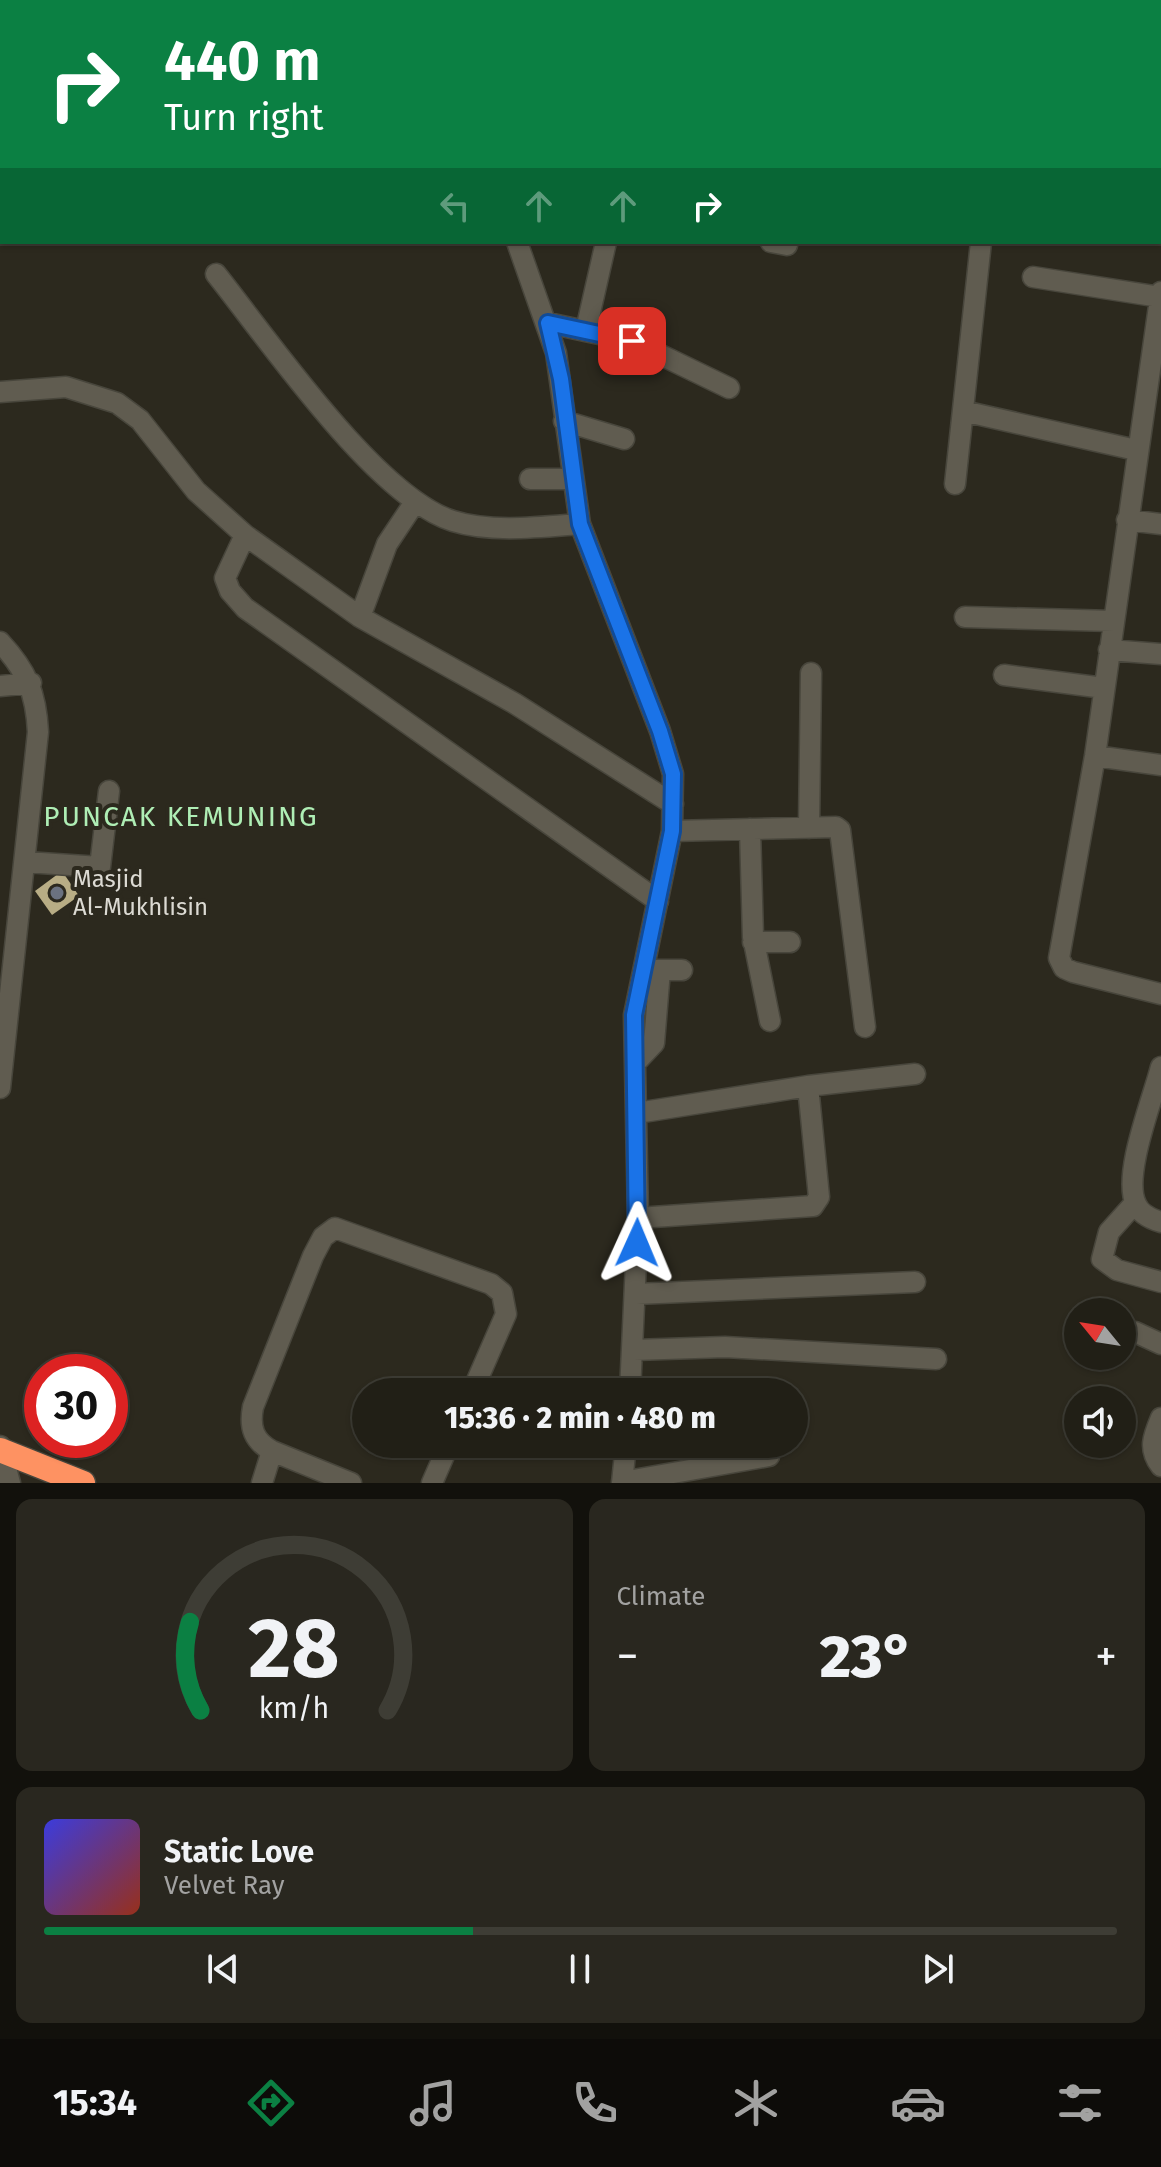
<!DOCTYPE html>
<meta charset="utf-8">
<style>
body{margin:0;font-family:"Fira Sans",sans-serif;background:#29271f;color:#f1f3f6;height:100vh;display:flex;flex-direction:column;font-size:30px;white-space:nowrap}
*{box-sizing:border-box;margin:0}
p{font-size:26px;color:#a2a2a1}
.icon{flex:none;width:44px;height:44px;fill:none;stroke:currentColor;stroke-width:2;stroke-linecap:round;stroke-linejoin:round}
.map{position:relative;height:1483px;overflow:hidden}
.side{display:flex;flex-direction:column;gap:16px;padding:16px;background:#12110c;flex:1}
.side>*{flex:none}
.banner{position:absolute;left:0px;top:0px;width:1162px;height:244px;box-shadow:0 2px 6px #0004,0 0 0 2px #3e3d35;background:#0b8043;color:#fff;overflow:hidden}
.needle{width:52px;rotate:300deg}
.controls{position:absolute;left:1064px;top:1298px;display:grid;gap:16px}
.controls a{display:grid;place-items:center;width:72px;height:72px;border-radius:50%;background:#211f16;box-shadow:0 2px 6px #0004,0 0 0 2px #3e3d35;font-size:40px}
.speed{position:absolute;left:24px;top:1354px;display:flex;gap:16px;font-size:40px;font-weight:700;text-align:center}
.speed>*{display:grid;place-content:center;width:104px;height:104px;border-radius:50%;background:#211f16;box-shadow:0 2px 6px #0004,0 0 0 2px #3e3d35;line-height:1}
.speed .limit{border:12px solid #d22;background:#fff;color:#111}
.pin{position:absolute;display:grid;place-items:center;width:68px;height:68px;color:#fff;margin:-34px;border-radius:16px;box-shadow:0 4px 12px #0006}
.me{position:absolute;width:88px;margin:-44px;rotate:1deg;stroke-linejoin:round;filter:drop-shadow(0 0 6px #0008)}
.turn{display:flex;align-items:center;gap:28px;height:168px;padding:0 32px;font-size:36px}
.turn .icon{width:104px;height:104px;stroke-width:2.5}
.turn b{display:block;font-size:56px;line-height:68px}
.lanes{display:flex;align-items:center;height:76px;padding:0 32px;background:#0003;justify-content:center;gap:40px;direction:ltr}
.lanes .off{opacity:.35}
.big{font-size:60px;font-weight:800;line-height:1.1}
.side .tile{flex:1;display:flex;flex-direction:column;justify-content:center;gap:12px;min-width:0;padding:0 28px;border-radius:16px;background:#29271f}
.side .dial{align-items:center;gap:0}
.dial svg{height:208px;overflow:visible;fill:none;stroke:#3e3d35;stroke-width:7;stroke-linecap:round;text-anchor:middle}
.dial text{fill:#f1f3f6;stroke:none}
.song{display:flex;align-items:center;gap:24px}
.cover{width:96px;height:96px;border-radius:12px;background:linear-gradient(135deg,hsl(240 70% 55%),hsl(10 70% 35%))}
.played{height:8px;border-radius:4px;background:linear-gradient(90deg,#0b8043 40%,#3e3d35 40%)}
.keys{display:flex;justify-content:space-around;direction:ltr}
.heat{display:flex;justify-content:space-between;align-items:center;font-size:44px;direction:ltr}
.side .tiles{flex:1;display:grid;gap:16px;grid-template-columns:1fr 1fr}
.tile:last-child{grid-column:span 2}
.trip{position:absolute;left:352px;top:1378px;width:456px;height:80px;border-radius:40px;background:#211f16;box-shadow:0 2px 6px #0004,0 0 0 2px #3e3d35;font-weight:800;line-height:80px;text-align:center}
.tab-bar{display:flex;height:128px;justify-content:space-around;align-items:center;background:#0d0c09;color:#a2a2a1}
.tab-bar .icon{width:56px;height:56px}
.tab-bar .on{color:#0b8043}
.tab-bar b{font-size:36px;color:#f1f3f6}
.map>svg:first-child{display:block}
</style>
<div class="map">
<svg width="1161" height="1483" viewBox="0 0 1161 1483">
<rect width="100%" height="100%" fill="#2c291e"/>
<path fill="#b8ad85" d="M62 871 79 896 52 915 35 891Z"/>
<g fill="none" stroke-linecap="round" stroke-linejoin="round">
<g stroke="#48463c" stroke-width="23">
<path id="minor" d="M158 0 159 2
M445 0V2
M648 0V2
M210 2 213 0
M933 2V0
M1005 2 1026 0
M1160 64H1161
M1160 127 1161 128
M1160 176H1161
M517 242 556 353 580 524 660 731 673 774 672 831 634 1015 638 1218 630 1392
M771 242 787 245
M216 274C268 339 376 497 453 521 491 533 541 527 580 524
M1033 277 1160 297
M1161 292 1095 756 1059 958 1064 968 1073 972 1161 994
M548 323 632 341 729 388
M586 330 606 242
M0 392 66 387 117 403 140 420 196 491 245 535 360 617 514 703 673 804
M963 411 1136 450
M564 421 624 439
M530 479H572
M955 484 981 242
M1127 520 1161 524
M245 535 225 578 230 591 245 608 658 901
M360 617 387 544 415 502
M965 617 1113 621
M0 642C27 671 36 693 38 732L0 1088
M1109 650 1161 654
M1004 675 1104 688
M0 686 31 683
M1095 756 1161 765
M809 828 811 673
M750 829 753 937 770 1021
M672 831 836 827 840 830 865 1027
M26 862 100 867 109 791
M753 942H790
M650 970H682
M635 1063 654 1043 660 970
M1161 1067C1153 1099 1122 1175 1136 1204 1140 1214 1151 1219 1161 1222
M637 1113 808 1086 915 1074
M1135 1203 1109 1232 1102 1259 1117 1270 1161 1282
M638 1218 813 1206 819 1197 808 1086
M636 1294 915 1282
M1135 1332 1161 1344
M634 1350 725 1347 936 1359
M1161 1418C1153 1437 1148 1449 1161 1466
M0 1446 10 1483
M272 1451C254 1441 249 1428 253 1407L313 1256 323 1237 335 1228 491 1284 502 1293 506 1314 472 1392
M622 1482 769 1456
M262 1483 272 1451 351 1483
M432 1483 449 1444
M622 1483 626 1444"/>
</g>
<g stroke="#48463c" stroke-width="27">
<path id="highway" d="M0 1450 83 1483"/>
</g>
<use href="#minor" stroke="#605c50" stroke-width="20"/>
<use href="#highway" stroke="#fe9262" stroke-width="24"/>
</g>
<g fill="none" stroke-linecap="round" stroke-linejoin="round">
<g stroke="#114b97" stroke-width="20">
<path id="route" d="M632 341 548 323 561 379 580 524 660 731 673 774 672 831 634 1015 637 1243"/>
</g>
<use href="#route" stroke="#1a73e8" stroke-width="14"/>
</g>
<circle fill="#6b7280" stroke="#2c291e" stroke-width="3" cx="57" cy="893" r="8"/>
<g text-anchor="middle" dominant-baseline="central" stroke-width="8" stroke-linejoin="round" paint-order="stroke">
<g font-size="24" fill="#dcdad3" stroke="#2c291e" text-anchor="start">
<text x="73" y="879">Masjid<tspan x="73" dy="28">Al-Mukhlisin</tspan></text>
</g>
<g font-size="28" letter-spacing="2" fill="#afeeb5" stroke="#2c291e">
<text x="181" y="816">PUNCAK KEMUNING</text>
</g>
</g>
</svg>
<div class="controls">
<a><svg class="needle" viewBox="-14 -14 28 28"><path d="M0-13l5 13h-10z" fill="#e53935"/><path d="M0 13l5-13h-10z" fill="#a2a2a1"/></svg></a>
<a><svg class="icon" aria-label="sound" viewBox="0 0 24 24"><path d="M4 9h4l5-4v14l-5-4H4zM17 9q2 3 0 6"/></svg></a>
</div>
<div class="speed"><div class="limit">30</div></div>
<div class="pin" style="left:632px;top:341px;background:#d93025"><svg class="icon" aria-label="arrive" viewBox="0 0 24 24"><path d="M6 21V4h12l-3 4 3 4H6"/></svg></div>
<svg class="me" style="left:637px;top:1243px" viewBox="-20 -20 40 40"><path d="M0-17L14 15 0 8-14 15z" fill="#1a73e8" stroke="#fff" stroke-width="4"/></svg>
<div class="trip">15:36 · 2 min · 480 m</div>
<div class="banner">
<div class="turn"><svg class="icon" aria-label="right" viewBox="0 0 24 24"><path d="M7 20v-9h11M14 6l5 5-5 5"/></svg><div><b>440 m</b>Turn right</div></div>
<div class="lanes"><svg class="icon off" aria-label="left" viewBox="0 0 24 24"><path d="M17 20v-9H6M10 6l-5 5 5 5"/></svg><svg class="icon off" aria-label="ahead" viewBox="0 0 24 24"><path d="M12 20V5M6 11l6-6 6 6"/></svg><svg class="icon off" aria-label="ahead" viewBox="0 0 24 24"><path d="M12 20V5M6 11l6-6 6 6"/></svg><svg class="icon" aria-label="right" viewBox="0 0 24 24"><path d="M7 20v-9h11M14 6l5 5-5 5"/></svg></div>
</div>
</div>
<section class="side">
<div class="tiles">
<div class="tile dial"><svg viewBox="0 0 100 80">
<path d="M14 69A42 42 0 1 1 86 69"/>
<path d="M14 69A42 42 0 0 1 10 35" stroke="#0b8043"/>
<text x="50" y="56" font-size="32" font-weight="700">28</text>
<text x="50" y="72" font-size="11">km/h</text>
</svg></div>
<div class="tile"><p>Climate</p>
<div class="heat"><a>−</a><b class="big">23°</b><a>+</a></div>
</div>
<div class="tile">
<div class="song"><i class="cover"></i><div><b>Static Love</b><p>Velvet Ray</p></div></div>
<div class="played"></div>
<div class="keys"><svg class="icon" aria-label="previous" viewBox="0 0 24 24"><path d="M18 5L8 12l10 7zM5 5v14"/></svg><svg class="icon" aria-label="pause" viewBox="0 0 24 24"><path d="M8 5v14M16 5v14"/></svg><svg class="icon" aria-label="next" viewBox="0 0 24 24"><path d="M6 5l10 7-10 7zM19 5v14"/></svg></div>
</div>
</div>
</section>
<nav class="tab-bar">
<b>15:34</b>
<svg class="icon on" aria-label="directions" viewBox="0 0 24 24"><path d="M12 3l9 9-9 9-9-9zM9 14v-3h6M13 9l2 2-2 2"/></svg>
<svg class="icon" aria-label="music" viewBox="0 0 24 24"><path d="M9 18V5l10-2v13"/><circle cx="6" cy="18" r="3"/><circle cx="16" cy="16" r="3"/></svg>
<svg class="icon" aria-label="phone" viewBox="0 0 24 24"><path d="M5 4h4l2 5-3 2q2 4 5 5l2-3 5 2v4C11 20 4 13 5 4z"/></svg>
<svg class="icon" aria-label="climate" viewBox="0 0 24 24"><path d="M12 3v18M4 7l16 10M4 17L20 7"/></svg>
<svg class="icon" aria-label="car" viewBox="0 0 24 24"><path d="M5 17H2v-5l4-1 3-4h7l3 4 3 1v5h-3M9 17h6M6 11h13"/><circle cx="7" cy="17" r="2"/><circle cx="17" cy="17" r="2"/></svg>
<svg class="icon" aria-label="filters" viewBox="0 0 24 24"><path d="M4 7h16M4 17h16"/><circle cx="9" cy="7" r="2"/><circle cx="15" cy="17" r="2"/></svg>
</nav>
